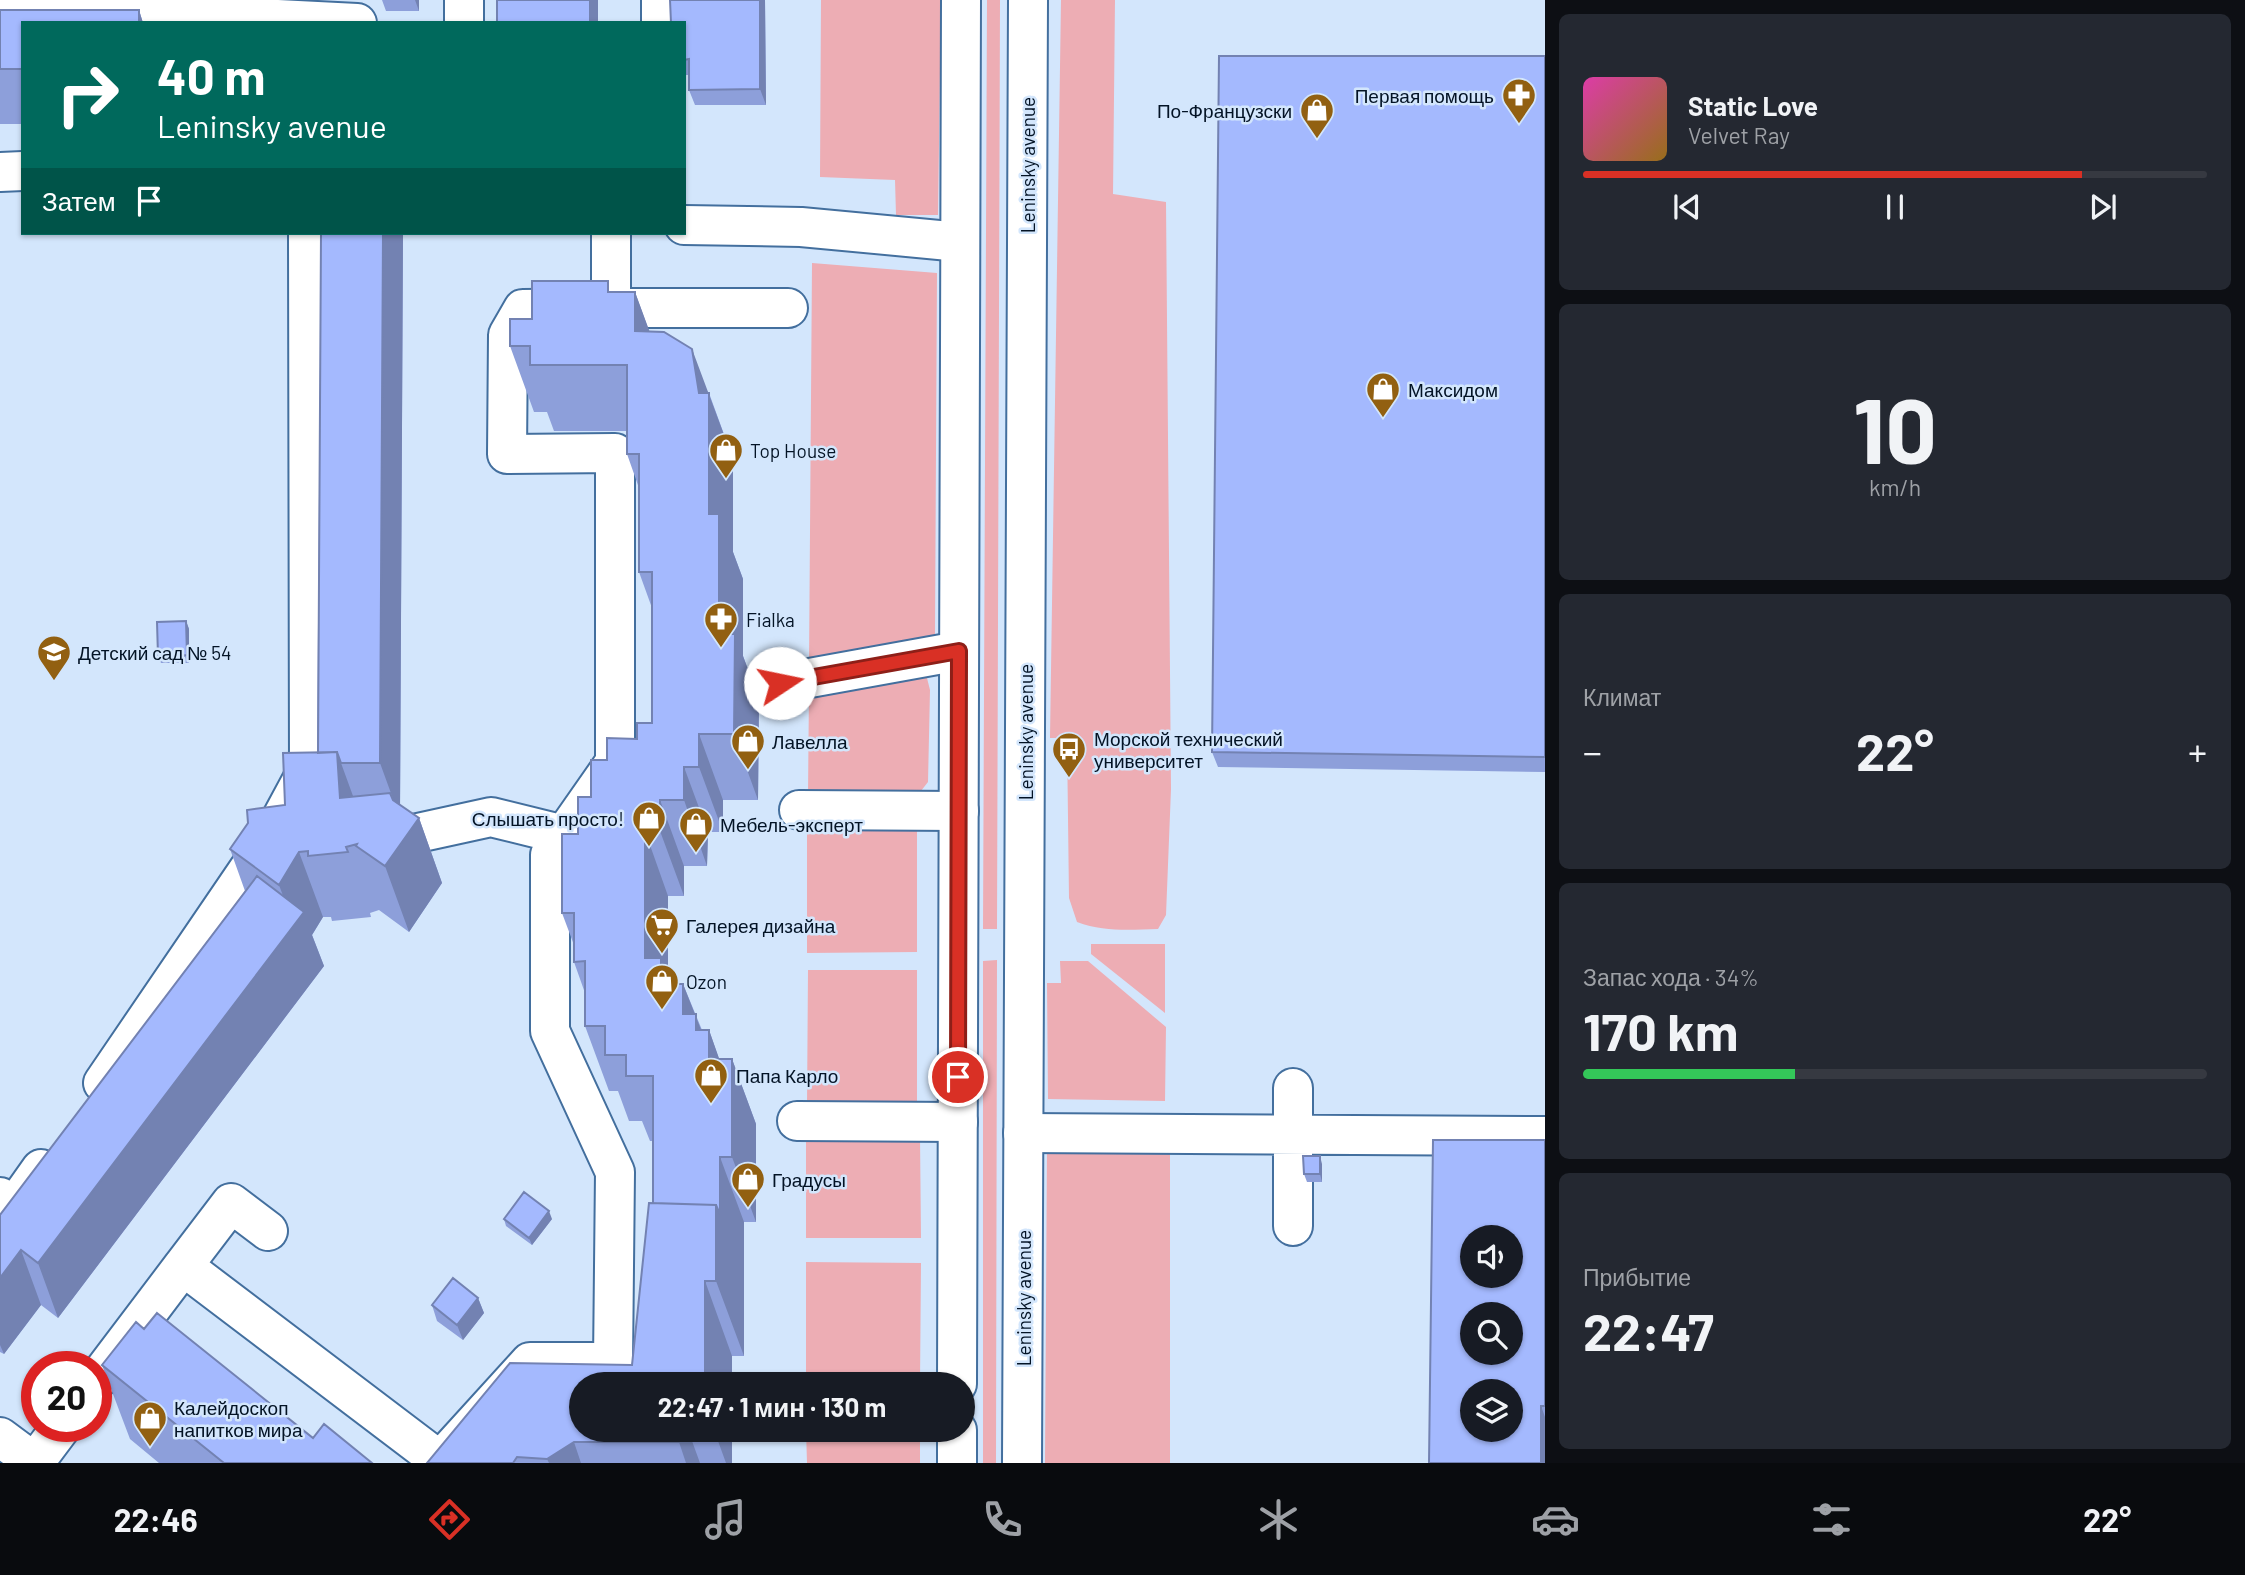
<!DOCTYPE html>
<html lang="ru">
<meta charset="utf-8">
<style>
body{margin:0;font-family:Barlow,sans-serif;background:#242831;color:#f1f3f6;height:100vh;display:flex;flex-direction:column;font-size:26px;white-space:nowrap}
*{box-sizing:border-box;margin:0}
p{font-size:23px;color:#9ea1a6}
.icon{flex:none;width:38px;height:38px;fill:none;stroke:currentColor;stroke-width:2;stroke-linecap:round;stroke-linejoin:round}
.map{position:relative;flex:1;overflow:hidden}
.side{display:flex;flex-direction:column;gap:14px;padding:14px;background:#0d0f14;width:700px}
.side>*{flex:none}
.guide{position:absolute;left:21px;top:21px;width:665px;height:214px;border-radius:0px;box-shadow:0 2px 5px #0004;background:#00695c;color:#fff;overflow:hidden}
.fabs{position:absolute;left:1460px;top:1225px;display:grid;gap:14px}
.fabs a{display:grid;place-items:center;width:63px;height:63px;border-radius:50%;background:#171b24;box-shadow:0 2px 5px #0004;font-size:35px}
.speed{position:absolute;left:21px;top:1351px;display:flex;gap:14px;font-size:35px;font-weight:700;text-align:center}
.speed>*{display:grid;place-content:center;width:91px;height:91px;border-radius:50%;background:#171b24;box-shadow:0 2px 5px #0004;line-height:1}
.speed .limit{border:10px solid #d22;background:#fff;color:#111}
.pin{position:absolute;display:grid;place-items:center;width:60px;height:60px;color:#fff;margin:-30px;border:4px solid #fff;border-radius:50%;box-shadow:0 2px 7px #0007}
.me{position:absolute;width:77px;margin:-38px;rotate:79deg;stroke-linejoin:round;filter:drop-shadow(0 0 5px #0008)}
.turn{display:flex;align-items:center;gap:24px;height:147px;padding:0 21px;font-size:32px}
.turn .icon{width:91px;height:91px;stroke-width:2.5}
.turn b{display:block;font-size:49px;line-height:60px}
.then{display:flex;align-items:center;height:66px;padding:0 21px;background:#0003;gap:14px;font-size:26px}
.big{font-size:52px;font-weight:700;line-height:1.1}
.side .tile{flex:1;display:flex;flex-direction:column;justify-content:center;gap:10px;min-width:0;padding:0 24px;border-radius:10px;background:#242831}
.side .dial{align-items:center;gap:0}
.dial b{font-size:91px;line-height:1}
.song{display:flex;align-items:center;gap:21px}
.cover{width:84px;height:84px;border-radius:10px;background:linear-gradient(135deg,hsl(320 70% 55%),hsl(40 70% 35%))}
.played{height:7px;border-radius:4px;background:linear-gradient(90deg,#d93025 80%,#363941 80%)}
.keys{display:flex;justify-content:space-around;direction:ltr}
.heat{display:flex;justify-content:space-between;align-items:center;font-size:38px;direction:ltr}
.charge{height:10px;border-radius:5px;background:linear-gradient(90deg,#34c759 34%,#363941 0)}
.trip{position:absolute;left:569px;top:1372px;width:406px;height:70px;border-radius:35px;background:#171b24;box-shadow:0 2px 5px #0004;font-weight:700;line-height:70px;text-align:center}
.tab-bar{display:flex;height:112px;justify-content:space-around;align-items:center;background:#090b0e;color:#9ea1a6}
.tab-bar .icon{width:49px;height:49px}
.tab-bar .on{color:#d93025}
.tab-bar b{font-size:32px;color:#f1f3f6}
main{display:flex;flex:1;min-height:0}
.map>svg:first-child{display:block}
</style>
<main>
<div class="map">
<svg width="1545" height="1463" viewBox="0 0 1545 1463">
<rect width="100%" height="100%" fill="#d3e6fc"/>
<path fill="#edadb4" d="M821 0H941L938 215H896L895 180 820 177Z
M987 0H1000L997 929H983Z
M1061 0H1115L1113 194 1166 202 1171 789 1166 915 1158 929C1129 930 1104 932 1077 922L1069 898 1067 738H1050Z
M812 263 937 273 935 634 925 645 809 666Z
M919 672 927 678 930 690 928 782 917 796 808 795 809 689Z
M807 825H917V952L807 953Z
M1091 944H1165V1013L1091 954Z
M997 960 996 1463H983V961Z
M1060 961H1088L1166 1027 1165 1101 1048 1099 1047 983H1061Z
M808 970H917V1105H807Z
M806 1137H920L921 1238H806Z
M1047 1145 1170 1147V1463H1045Z
M806 1262 921 1263 920 1384H806Z
M806 1430H920V1463H807Z"/>
<g fill="none" stroke-linecap="round" stroke-linejoin="round">
<g stroke="#436f9e" stroke-width="42">
<path id="minor" d="M464 0V23
M661 0V23
M0 5 357 23
M0 172 23 171
M684 225 801 227 960 242
M611 308H788
M743 690 959 651
M799 810 959 811
M372 843 491 817 564 835
M103 1083 274 832 309 767 308 233
M1293 1088V1226
M797 1121 958 1122
M1023 1133 1545 1136
M0 1197 14 1207 41 1169
M183 1266 231 1203 268 1231
M96 1381 183 1266 440 1461 530 1362H613L615 1172 550 1031V855L615 762V453L507 454 508 335 523 309 611 308V233
M0 1437 35 1463
M35 1462 62 1426"/>
</g>
<g stroke="#436f9e" stroke-width="42">
<path id="major" d="M957 1384 961 0
M957 1463V1430
M1022 1463 1028 0"/>
</g>
<use href="#minor" stroke="#fff" stroke-width="38"/>
<use href="#major" stroke="#fff" stroke-width="38"/>
</g>
<path fill="#8d9fda" d="M382 0H419V11H386Z
M670 0H765L766 105H695L689 90V75H684V23Z
M0 10H139L143 23H23V124H0Z
M1545 56V772L1218 767 1212 752Z
M321 233H403L400 805 419 818 442 883 409 932 379 910 370 913 371 917 332 921 331 917H323L312 935 324 966 58 1318 41 1305 4 1354 0 1352V1215L245 891 230 849 285 805 317 753Z
M612 292H635L649 331 709 393 733 459V552L743 579V656L759 699 758 800H723V832H708L707 866H684V896H668V977L671 984H683L702 1030H709L719 1059H732L756 1124V1222H744V1356H732V1384L581 1430H732V1463H427L632 1365 653 1203V1141H650L642 1121H629L618 1091H609L585 1026V993L574 962V945L562 913 578 834 591 797 607 760 637 739 652 723V608L639 572V488L627 454V431H554L547 412H534L510 346 532 319Z
M186 621 189 629V663H161L158 656Z
M1545 1140V1463H1429Z
M1322 1164V1182H1307L1304 1174Z
M504 1219H552L532 1245 506 1226Z
M478 1298 484 1313 463 1340 437 1321 432 1305Z
M144 1329 313 1438 372 1463H159L130 1439 102 1365Z"/>
<path fill="#7382b2" d="M415 0H419V11Z
M590 0H598V23H590Z
M760 0H765L766 105 760 89Z
M139 10 143 23H139Z
M383 233H403L400 818 380 763Z
M635 292 659 357 635 331Z
M692 349 733 459V552L743 579V656L759 699 758 800 734 734 719 634 699 393Z
M186 621 189 629V663L187 655Z
M699 734 723 800V832L699 767Z
M337 752 361 818 340 798Z
M684 767 708 832 707 866 684 800Z
M660 800 684 866V896L660 831Z
M419 818 442 883 409 932 385 866Z
M645 831 668 896V977L685 1023 645 958Z
M299 852 323 917 312 935 324 966 58 1318 38 1263 294 925 279 885Z
M683 984 709 1050V1030L732 1095V1059L756 1124V1222L732 1157 683 1014Z
M1320 1156 1322 1164V1182L1320 1174Z
M720 1157 744 1222V1356L716 1281V1205Z
M549 1211 552 1219 532 1245 529 1238Z
M21 1250 41 1305 4 1354 0 1345V1278Z
M705 1281 732 1356V1384H705Z
M478 1298 484 1313 463 1340 457 1325Z
M1541 1406 1545 1417V1463H1541Z
M679 1430H688L700 1463H686L679 1442Z
M714 1430H732V1463H726Z
M574 1442 581 1463H549L547 1459Z"/>
<path fill="#a4b9fe" stroke="#7382b2" stroke-width="2" fill-rule="evenodd" d="M497 0H590V23H497Z
M670 0H760V89L689 90V59L684 60V23H671Z
M0 10H139V23H23V69H0Z
M1219 56H1545V757L1212 752Z
M321 233H383L380 763H341L337 752 318 753Z
M532 281H608V292H635V331L664 332 692 349 699 393H709V514H719V634H735L734 734H699V767H684V800H660V831H645V958H661V984H683V1014H696V1030H709V1059H732V1157H720V1214L716 1205 653 1203V1076H626V1055H605V1026H585V961L574 962V913H562V834H578V797H591V760H607V738L637 739V723H652V572H639V454H627V365H530V346H510V319H532Z
M186 621 187 655 158 656 157 622Z
M337 752 340 798 390 793 393 800 419 818 385 866 356 846 357 844 346 847 348 852 308 856V851L299 852 279 885 230 849 248 823 247 810 285 805 283 753Z
M257 876 304 912 38 1263 21 1250 0 1278V1215Z
M1433 1140H1545V1406H1541V1463H1429ZM1472 1237H1510V1276H1472ZM1472 1314H1510V1353H1472ZM1472 1391H1510V1430H1472Z
M1303 1156H1320V1174H1304Z
M524 1192 549 1211 529 1238 504 1219Z
M649 1203 716 1205V1281H705V1384H581V1430H679V1442H574L547 1459 517 1457 513 1463H427L510 1363 632 1365Z
M453 1278 478 1298 457 1325 432 1305Z
M157 1313 313 1438 324 1424 372 1463H224L102 1365 136 1322 144 1329Z"/>
<g fill="none" stroke-linecap="round" stroke-linejoin="round">
<g stroke="#8d1f18" stroke-width="18">
<path id="route" d="M780 683 959 651 958 1077"/>
</g>
<use href="#route" stroke="#d93025" stroke-width="12"/>
</g>
<defs>
<g id="pharmacy-pin" transform="scale(1.75)"><path d="M0 17L-7.5 6A9.5 9.5 0 1 1 7.5 6Z" fill="#926011" stroke="#d3e6fc"/><path d="M-2-6h4v4h4v4h-4v4h-4v-4h-4v-4h4Z" fill="#fff"/></g>
<g id="shop-pin" transform="scale(1.75)"><path d="M0 17L-7.5 6A9.5 9.5 0 1 1 7.5 6Z" fill="#926011" stroke="#d3e6fc"/><path d="M-5-2.5h2.3a2.7 3.5 0 0 1 5.4 0H5L5.5 6h-11ZM-1.5-2.5h3a1.5 2.3 0 0 0-3 0Z" fill="#fff"/></g>
<g id="school-pin" transform="scale(1.75)"><path d="M0 17L-7.5 6A9.5 9.5 0 1 1 7.5 6Z" fill="#926011" stroke="#d3e6fc"/><path d="M0-5L7-2L0 1L-7-2ZM-4 1L0 2.5L4 1V4Q0 6-4 4Z" fill="#fff"/></g>
<g id="bus-pin" transform="scale(1.75)"><path d="M0 17L-7.5 6A9.5 9.5 0 1 1 7.5 6Z" fill="#926011" stroke="#d3e6fc"/><path d="M-5-6H5V4H4V6H2V4H-2V6H-4V4H-5ZM-3.5-4V0h7V-4ZM-3.5 1.2v1.5H-2V1.2ZM2 1.2v1.5H3.5V1.2Z" fill="#fff"/></g>
<g id="supermarket-pin" transform="scale(1.75)"><path d="M0 17L-7.5 6A9.5 9.5 0 1 1 7.5 6Z" fill="#926011" stroke="#d3e6fc"/><path d="M-6-5.5h2.5l.6 2H6L4.5 2H-2.5L-4.4-4H-6ZM-1.5 3.2a1.3 1.3 0 1 0 .1 0ZM3 3.2a1.3 1.3 0 1 0 .1 0Z" fill="#fff"/></g>
</defs>
<g fill-rule="evenodd">
<use href="#pharmacy-pin" x="1519" y="95"/>
<use href="#shop-pin" x="1317" y="110"/>
<use href="#shop-pin" x="1383" y="389"/>
<use href="#shop-pin" x="726" y="450"/>
<use href="#pharmacy-pin" x="721" y="619"/>
<use href="#school-pin" x="54" y="652"/>
<use href="#shop-pin" x="748" y="741"/>
<use href="#bus-pin" x="1069" y="749"/>
<use href="#shop-pin" x="649" y="818"/>
<use href="#shop-pin" x="696" y="824"/>
<use href="#supermarket-pin" x="662" y="925"/>
<use href="#shop-pin" x="662" y="981"/>
<use href="#shop-pin" x="711" y="1075"/>
<use href="#shop-pin" x="748" y="1179"/>
<use href="#shop-pin" x="150" y="1418"/>
</g>
<g text-anchor="middle" dominant-baseline="central" stroke-width="5" stroke-linejoin="round" paint-order="stroke">
<g font-size="19" fill="#031325" stroke="#d3e6fc" text-anchor="start">
<text x="1494" y="95" text-anchor="end">Первая помощь</text>
<text x="1292" y="110" text-anchor="end">По-Французски</text>
<text x="1408" y="389">Максидом</text>
<text x="750" y="450">Top House</text>
<text x="746" y="619">Fialka</text>
<text x="78" y="652">Детский сад № 54</text>
<text x="1094" y="738">Морской технический<tspan x="1094" dy="22">университет</tspan></text>
<text x="772" y="741">Лавелла</text>
<text x="624" y="818" text-anchor="end">Слышать просто!</text>
<text x="720" y="824">Мебель-эксперт</text>
<text x="686" y="925">Галерея дизайна</text>
<text x="686" y="981">Ozon</text>
<text x="736" y="1075">Папа Карло</text>
<text x="772" y="1179">Градусы</text>
<text x="174" y="1407">Калейдоскоп<tspan x="174" dy="22">напитков мира</tspan></text>
</g>
<g font-size="19" fill="#031325" stroke="#d3e6fc">
<text transform="translate(1027 165) rotate(-90)">Leninsky avenue</text>
<text transform="translate(1025 732) rotate(-90)">Leninsky avenue</text>
<text transform="translate(1023 1298) rotate(-90)">Leninsky avenue</text>
</g>
</g>
</svg>
<div class="fabs">
<a><svg class="icon" aria-label="sound" viewBox="0 0 24 24"><path d="M4 9h4l5-4v14l-5-4H4zM17 9q2 3 0 6"/></svg></a>
<a><svg class="icon" aria-label="search" viewBox="0 0 24 24"><circle cx="10" cy="10" r="6"/><path d="M15 15l6 6"/></svg></a>
<a><svg class="icon" aria-label="layers" viewBox="0 0 24 24"><path d="M12 4l9 5-9 5-9-5zM3 14l9 5 9-5"/></svg></a>
</div>
<div class="speed"><div class="limit">20</div></div>
<div class="pin" style="left:958px;top:1077px;background:#d93025"><svg class="icon" aria-label="arrive" viewBox="0 0 24 24"><path d="M6 21V4h12l-3 4 3 4H6"/></svg></div>
<svg class="me" style="left:780px;top:683px" viewBox="-20 -20 40 40"><circle r="19" fill="#fff"/><path d="M0-13L10 11 0 6-10 11z" fill="#d93025"/></svg>
<div class="trip">22:47 · 1 мин · 130 m</div>
<div class="guide">
<div class="turn"><svg class="icon" aria-label="right" viewBox="0 0 24 24"><path d="M7 20v-9h11M14 6l5 5-5 5"/></svg><div><b>40 m</b>Leninsky avenue</div></div>
<div class="then">Затем<svg class="icon" aria-label="arrive" viewBox="0 0 24 24"><path d="M6 21V4h12l-3 4 3 4H6"/></svg></div>
</div>
</div>
<section class="side">
<div class="tile">
<div class="song"><i class="cover"></i><div><b>Static Love</b><p>Velvet Ray</p></div></div>
<div class="played"></div>
<div class="keys"><svg class="icon" aria-label="previous" viewBox="0 0 24 24"><path d="M18 5L8 12l10 7zM5 5v14"/></svg><svg class="icon" aria-label="pause" viewBox="0 0 24 24"><path d="M8 5v14M16 5v14"/></svg><svg class="icon" aria-label="next" viewBox="0 0 24 24"><path d="M6 5l10 7-10 7zM19 5v14"/></svg></div>
</div>
<div class="tile dial"><b>10</b><p>km/h</p></div>
<div class="tile"><p>Климат</p>
<div class="heat"><a>−</a><b class="big">22°</b><a>+</a></div>
</div>
<div class="tile"><p>Запас хода · 34%</p><b class="big">170 km</b><div class="charge"></div></div>
<div class="tile"><p>Прибытие</p><b class="big">22:47</b></div>
</section>
</main>
<nav class="tab-bar">
<b>22:46</b>
<svg class="icon on" aria-label="directions" viewBox="0 0 24 24"><path d="M12 3l9 9-9 9-9-9zM9 14v-3h6M13 9l2 2-2 2"/></svg>
<svg class="icon" aria-label="music" viewBox="0 0 24 24"><path d="M9 18V5l10-2v13"/><circle cx="6" cy="18" r="3"/><circle cx="16" cy="16" r="3"/></svg>
<svg class="icon" aria-label="phone" viewBox="0 0 24 24"><path d="M5 4h4l2 5-3 2q2 4 5 5l2-3 5 2v4C11 20 4 13 5 4z"/></svg>
<svg class="icon" aria-label="climate" viewBox="0 0 24 24"><path d="M12 3v18M4 7l16 10M4 17L20 7"/></svg>
<svg class="icon" aria-label="car" viewBox="0 0 24 24"><path d="M5 17H2v-5l4-1 3-4h7l3 4 3 1v5h-3M9 17h6M6 11h13"/><circle cx="7" cy="17" r="2"/><circle cx="17" cy="17" r="2"/></svg>
<svg class="icon" aria-label="filters" viewBox="0 0 24 24"><path d="M4 7h16M4 17h16"/><circle cx="9" cy="7" r="2"/><circle cx="15" cy="17" r="2"/></svg>
<b>22°</b>
</nav>
